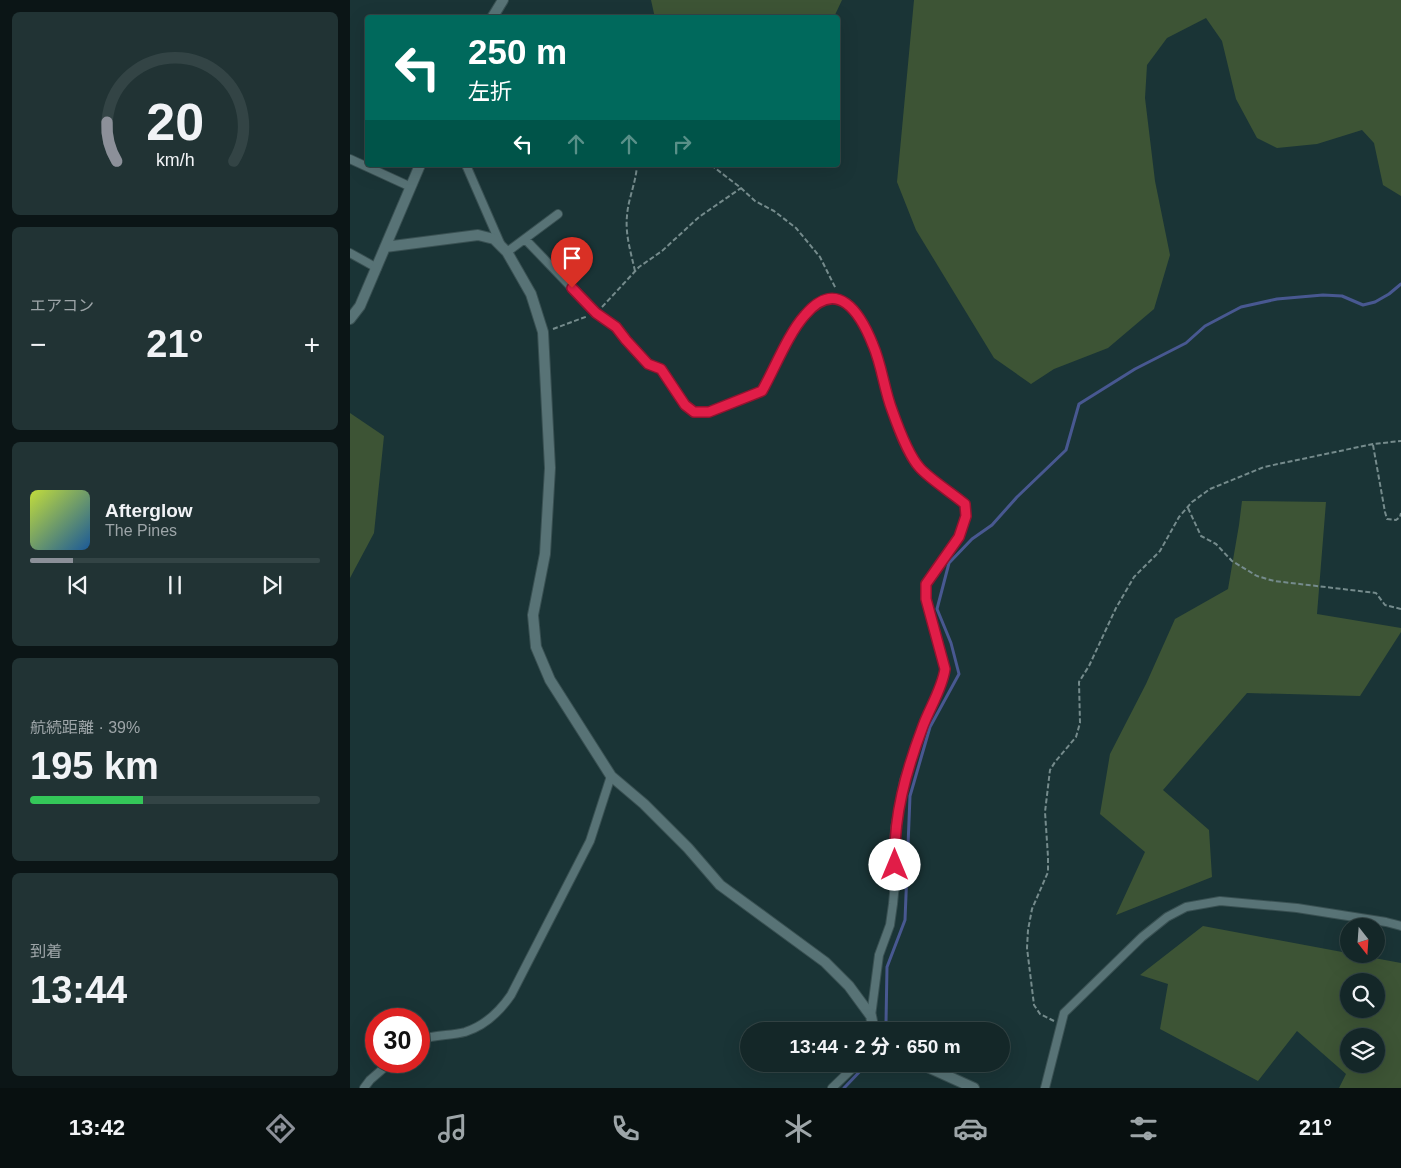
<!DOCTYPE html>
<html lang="ja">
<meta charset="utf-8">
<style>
body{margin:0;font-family:Helvetica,"Noto Sans JP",sans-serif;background:#213334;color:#f1f3f6;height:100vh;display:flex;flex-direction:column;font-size:19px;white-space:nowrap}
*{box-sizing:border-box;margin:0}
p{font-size:16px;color:#9da5a8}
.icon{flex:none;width:28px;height:28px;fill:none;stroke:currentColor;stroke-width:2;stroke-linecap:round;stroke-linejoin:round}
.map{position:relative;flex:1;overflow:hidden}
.details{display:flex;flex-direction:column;gap:12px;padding:12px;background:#0b1516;width:350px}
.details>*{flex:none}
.hud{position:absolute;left:15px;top:15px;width:475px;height:152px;border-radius:5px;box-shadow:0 5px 20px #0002,0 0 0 1px #334445;background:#00695c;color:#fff;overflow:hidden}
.needle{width:32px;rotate:163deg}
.buttons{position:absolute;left:990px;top:918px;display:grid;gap:10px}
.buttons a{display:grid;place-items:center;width:45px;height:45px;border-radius:50%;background:#142728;box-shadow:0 5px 20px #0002,0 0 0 1px #334445;font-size:25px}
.speed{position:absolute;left:15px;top:1008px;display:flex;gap:10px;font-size:25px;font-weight:700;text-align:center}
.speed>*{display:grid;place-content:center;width:65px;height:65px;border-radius:50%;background:#142728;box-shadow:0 5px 20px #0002,0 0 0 1px #334445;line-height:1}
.speed .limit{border:8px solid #d22;background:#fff;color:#111}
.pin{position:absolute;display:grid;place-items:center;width:42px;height:42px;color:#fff;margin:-51px -21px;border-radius:50% 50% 50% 0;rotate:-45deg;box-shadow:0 0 5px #0007}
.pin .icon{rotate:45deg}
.me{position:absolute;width:55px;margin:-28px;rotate:0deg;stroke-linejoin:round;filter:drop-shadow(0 0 4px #0008)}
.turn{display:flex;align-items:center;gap:18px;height:105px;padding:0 20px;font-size:22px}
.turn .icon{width:65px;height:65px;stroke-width:2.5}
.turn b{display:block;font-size:35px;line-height:42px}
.lanes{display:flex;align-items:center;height:48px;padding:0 20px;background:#0003;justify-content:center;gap:25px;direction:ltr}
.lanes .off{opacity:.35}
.big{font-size:38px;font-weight:700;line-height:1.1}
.details .card{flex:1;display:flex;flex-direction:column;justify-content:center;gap:8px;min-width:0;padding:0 18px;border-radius:8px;background:#213334}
.details .dial{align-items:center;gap:0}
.dial svg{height:130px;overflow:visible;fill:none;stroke:#334445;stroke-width:7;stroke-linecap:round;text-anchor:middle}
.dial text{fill:#f1f3f6;stroke:none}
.song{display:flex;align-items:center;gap:15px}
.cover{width:60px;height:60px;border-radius:8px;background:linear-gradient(135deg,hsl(70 70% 55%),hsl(210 70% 35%))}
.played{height:5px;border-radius:2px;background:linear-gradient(90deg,#8c9099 15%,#334445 15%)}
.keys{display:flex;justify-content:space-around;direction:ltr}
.heat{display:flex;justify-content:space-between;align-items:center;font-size:28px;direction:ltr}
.charge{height:8px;border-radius:4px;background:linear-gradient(90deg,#34c759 39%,#334445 0)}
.trip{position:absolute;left:390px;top:1022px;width:270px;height:50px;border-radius:25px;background:#142728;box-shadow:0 5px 20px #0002,0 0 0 1px #334445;font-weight:700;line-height:50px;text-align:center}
.tabs{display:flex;height:80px;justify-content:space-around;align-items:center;background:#081010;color:#9da5a8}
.tabs .icon{width:35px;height:35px}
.tabs .current{color:#8c9099}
.tabs b{font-size:22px;color:#f1f3f6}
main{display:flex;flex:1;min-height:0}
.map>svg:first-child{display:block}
</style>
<main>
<section class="details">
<div class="card dial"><svg viewBox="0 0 100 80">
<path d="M14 69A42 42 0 1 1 86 69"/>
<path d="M14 69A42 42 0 0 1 8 45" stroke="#8c9099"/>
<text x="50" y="56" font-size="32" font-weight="700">20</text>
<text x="50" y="72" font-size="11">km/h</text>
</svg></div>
<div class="card"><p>エアコン</p>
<div class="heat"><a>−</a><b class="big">21°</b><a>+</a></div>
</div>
<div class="card">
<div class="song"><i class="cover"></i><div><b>Afterglow</b><p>The Pines</p></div></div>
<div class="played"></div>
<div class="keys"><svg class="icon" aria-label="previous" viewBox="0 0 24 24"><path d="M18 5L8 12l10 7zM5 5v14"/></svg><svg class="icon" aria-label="pause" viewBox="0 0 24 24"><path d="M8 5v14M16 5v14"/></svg><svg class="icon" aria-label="next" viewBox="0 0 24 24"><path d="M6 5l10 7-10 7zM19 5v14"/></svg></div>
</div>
<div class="card"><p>航続距離 · 39%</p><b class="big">195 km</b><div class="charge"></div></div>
<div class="card"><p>到着</p><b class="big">13:44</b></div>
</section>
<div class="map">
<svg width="1051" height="1088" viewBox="0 0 1051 1088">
<rect width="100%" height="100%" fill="#1a3436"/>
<path fill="#3d5435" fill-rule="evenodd" d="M301 0H492L484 17 305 18Z
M564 0H1051V196L1033 185 1024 143 1012 130 967 144 927 148 907 138 886 99 872 41 856 18 817 38 797 65 795 98 805 181 820 255 804 309 758 348 704 369 681 384 644 358 566 230 547 182Z
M0 413 34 436 24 533 0 578Z
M892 501 976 502 967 614 1051 628V632L1010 696 897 693 813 790 859 830 862 877 766 915 795 852 750 814 760 754 796 684 825 619 878 589 889 525Z
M853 926 1051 963V1088H989L996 1074 947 1031 908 1081 810 1029 818 984 790 975ZM1026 981V1009H999V981ZM1026 1036V1064H999V1036Z"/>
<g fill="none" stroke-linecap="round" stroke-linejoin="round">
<path stroke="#485891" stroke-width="3" d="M534 1031 536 1023 537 967 555 920 560 796 580 727 609 674 601 643 587 609 599 563 622 539 642 525 667 497 716 450 729 404 785 369 836 343 855 326 891 307 927 299 973 295 992 296 1013 305 1025 302 1039 294 1051 284
M494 1088 517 1064"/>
<g stroke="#395052" stroke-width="10">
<path id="minor" d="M0 159 61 187
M116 165 150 243
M175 239 246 313 266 327 276 340 298 364 311 369 335 405 344 412H359L412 391C425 369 439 333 455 315 487 277 510 312 523 345 531 366 534 389 542 410 548 427 558 455 570 468 581 480 602 493 615 504L616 516 609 537 576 584V599L595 669 594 677 573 726 554 781 545 829 544 848 545 883 543 904 540 925 529 955 521 1016
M157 252 208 214
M0 253 27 268
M69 1040C85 1034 100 1036 115 1032 134 1026 150 1011 161 995L240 841 261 776
M14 1088 20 1080 42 1061
M482 1088 507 1064
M695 1088 714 1013 792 937 817 917 836 907 870 901 947 908 1036 922 1051 926"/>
</g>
<g stroke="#395052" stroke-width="12">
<path id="tertiary" d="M142 18 153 0
M35 247 128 235 144 239 157 252 181 294 193 332 200 468 195 554 183 615 186 647 200 680 261 776 294 804 338 848 370 885 475 962 499 986 521 1016 524 1031
M0 319 10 306 70 165
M571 1064 624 1088"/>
</g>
<path stroke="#758b8c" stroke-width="2" stroke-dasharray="5 2.5" stroke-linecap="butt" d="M361 165 391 188 405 201 424 211 446 228 470 257 486 289
M285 271C281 253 275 234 277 216 278 199 286 183 287 165
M252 307 289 267 312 251 349 217 391 188
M203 329 238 316
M1023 445 1035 512 1037 519 1046 520 1050 517 1051 513
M838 508 851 536 866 544 882 561 907 576 924 581 1026 593 1035 605 1051 609
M704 1021 690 1014 684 1005 677 948 678 930 682 909 698 872V857L695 812 700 770 705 762 726 737 730 723 729 682 739 666 766 608 784 577 810 551 829 517 842 502 860 489 914 467 1023 444 1051 441"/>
<use href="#minor" stroke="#587376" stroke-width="8"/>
<use href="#tertiary" stroke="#587376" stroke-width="10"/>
</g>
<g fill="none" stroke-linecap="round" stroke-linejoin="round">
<g stroke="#92132f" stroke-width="12">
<path id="route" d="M222 288 246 313 266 327 276 340 298 364 311 369 335 405 344 412H359L412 391C425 368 438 334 455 315 487 277 510 312 523 345 532 366 534 389 542 410 548 427 558 455 570 468 581 480 602 493 615 504L616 516 609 537 576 584V599L595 669C592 689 580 707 573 726 556 771 543 817 545 865"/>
</g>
<use href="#route" stroke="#e11d48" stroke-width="9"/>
</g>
</svg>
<div class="buttons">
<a><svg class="needle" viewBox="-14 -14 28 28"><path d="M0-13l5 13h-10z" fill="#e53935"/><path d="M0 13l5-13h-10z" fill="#9da5a8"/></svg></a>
<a><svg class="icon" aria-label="search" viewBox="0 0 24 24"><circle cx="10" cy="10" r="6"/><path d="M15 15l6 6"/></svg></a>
<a><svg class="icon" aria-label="layers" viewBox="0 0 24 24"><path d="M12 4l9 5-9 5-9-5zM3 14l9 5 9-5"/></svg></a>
</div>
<div class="speed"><div class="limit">30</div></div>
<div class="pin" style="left:222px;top:288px;background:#d93025"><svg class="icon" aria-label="arrive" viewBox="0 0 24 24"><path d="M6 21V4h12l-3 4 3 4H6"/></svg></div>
<svg class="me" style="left:545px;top:865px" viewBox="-20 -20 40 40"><circle r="19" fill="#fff"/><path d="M0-13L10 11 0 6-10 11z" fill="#e11d48"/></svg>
<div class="trip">13:44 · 2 分 · 650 m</div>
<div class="hud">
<div class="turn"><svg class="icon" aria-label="left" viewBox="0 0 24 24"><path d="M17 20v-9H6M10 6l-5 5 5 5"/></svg><div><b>250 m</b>左折</div></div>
<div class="lanes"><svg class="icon" aria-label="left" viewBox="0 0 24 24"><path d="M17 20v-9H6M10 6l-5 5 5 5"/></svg><svg class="icon off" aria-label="ahead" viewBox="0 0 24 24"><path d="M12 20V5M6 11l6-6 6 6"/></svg><svg class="icon off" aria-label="ahead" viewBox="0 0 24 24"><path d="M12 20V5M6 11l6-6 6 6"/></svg><svg class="icon off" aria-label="right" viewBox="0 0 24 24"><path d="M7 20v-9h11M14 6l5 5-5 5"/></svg></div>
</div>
</div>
</main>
<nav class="tabs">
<b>13:42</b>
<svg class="icon current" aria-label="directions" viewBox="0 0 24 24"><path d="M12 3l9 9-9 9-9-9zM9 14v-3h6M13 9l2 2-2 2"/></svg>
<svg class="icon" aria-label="music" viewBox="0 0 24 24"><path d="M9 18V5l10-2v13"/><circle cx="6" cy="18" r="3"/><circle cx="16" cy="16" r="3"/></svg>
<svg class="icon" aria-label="phone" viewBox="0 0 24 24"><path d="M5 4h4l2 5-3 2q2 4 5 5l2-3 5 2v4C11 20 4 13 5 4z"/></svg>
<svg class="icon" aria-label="climate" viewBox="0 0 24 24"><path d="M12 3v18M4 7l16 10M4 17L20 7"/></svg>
<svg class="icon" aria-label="car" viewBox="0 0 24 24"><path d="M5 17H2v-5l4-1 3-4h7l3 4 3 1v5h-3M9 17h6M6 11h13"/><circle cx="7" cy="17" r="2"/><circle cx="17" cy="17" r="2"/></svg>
<svg class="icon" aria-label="filters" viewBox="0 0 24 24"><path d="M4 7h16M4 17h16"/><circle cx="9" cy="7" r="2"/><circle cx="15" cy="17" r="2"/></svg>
<b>21°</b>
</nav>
